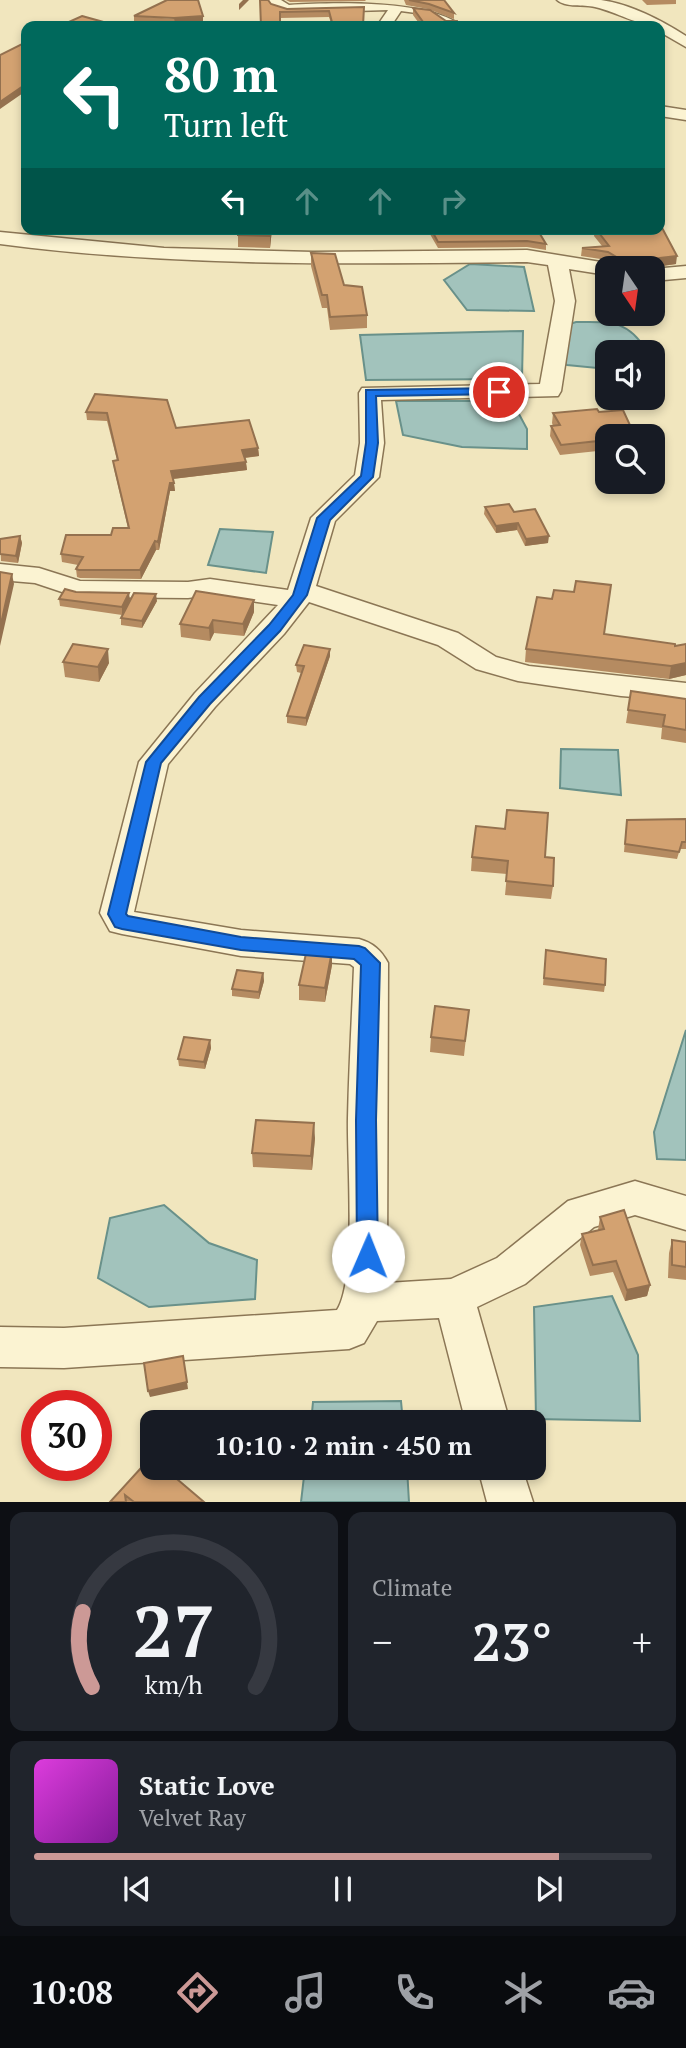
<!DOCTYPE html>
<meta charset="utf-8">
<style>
body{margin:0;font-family:"PT Serif",serif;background:#20242c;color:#f1f3f6;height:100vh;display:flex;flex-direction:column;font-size:26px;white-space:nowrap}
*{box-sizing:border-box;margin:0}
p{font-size:23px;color:#9ea1a6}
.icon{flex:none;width:38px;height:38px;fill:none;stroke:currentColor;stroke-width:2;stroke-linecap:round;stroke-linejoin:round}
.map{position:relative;height:1502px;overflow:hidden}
.side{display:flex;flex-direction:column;gap:10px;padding:10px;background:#0d0f14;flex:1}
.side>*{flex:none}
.hud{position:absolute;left:21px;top:21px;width:644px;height:214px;border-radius:14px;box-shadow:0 4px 10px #0003;background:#00695c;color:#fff;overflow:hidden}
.needle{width:46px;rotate:167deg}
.buttons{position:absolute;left:595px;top:256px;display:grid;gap:14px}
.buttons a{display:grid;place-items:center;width:70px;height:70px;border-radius:14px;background:#171b24;box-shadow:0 4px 10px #0003;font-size:35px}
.speed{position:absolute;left:21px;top:1390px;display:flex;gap:14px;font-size:35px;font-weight:700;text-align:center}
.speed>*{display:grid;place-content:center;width:91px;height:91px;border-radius:50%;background:#171b24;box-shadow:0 4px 10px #0003;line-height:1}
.speed .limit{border:10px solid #d22;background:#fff;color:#111}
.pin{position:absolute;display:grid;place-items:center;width:60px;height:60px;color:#fff;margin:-30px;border:4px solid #fff;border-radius:50%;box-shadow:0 2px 7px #0007}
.me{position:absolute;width:77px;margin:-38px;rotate:1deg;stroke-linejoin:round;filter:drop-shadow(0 0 5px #0008)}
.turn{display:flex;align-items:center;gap:24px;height:147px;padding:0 28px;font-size:32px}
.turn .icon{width:91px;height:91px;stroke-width:2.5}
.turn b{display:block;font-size:49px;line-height:60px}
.lanes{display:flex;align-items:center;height:66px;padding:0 28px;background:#0003;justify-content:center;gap:35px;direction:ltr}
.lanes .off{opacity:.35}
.big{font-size:52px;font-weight:700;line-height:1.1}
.side .card{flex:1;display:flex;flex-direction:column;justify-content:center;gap:10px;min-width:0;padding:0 24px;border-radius:14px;background:#20242c}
.side .dial{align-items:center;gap:0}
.dial svg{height:182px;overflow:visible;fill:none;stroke:#363941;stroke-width:7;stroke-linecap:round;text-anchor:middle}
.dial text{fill:#f1f3f6;stroke:none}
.song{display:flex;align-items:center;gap:21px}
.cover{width:84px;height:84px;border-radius:10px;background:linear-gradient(135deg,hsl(300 70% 55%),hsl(290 70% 35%))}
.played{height:7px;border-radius:4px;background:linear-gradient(90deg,#cc9996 85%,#363941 85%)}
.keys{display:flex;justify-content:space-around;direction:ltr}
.heat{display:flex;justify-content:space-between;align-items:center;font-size:38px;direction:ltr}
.side .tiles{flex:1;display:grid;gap:10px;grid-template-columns:1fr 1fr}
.card:last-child{grid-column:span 2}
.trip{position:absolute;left:140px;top:1410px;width:406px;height:70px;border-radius:14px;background:#171b24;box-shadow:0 4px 10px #0003;font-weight:700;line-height:70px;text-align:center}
.dock{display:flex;height:112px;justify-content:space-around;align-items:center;background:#090b0e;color:#9ea1a6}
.dock .icon{width:49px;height:49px}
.dock .selected{color:#cc9996}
.dock b{font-size:32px;color:#f1f3f6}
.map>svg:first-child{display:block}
</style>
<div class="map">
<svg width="686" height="1502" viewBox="0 0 686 1502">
<rect width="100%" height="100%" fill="#f1e6be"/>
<path fill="#a2c3bc" stroke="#69918a" stroke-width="2" d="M470 264 524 267 534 311 467 310 444 280Z
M576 322C610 322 627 319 647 351L607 352V369L567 365 563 362V326Z
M523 331 522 379 366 380 360 335Z
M396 401H512L527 429V449L462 447 403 435Z
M220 529 273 532 266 573 208 565Z
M561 749 618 750 621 795 560 788Z
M686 1030V1160L657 1159 654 1132Z
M164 1205 209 1243 257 1260 255 1299 149 1307 98 1278 110 1218Z
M612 1296 638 1355 640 1421 536 1419 534 1307Z
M401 1401 403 1423H311L313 1402Z
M305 1468H407L409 1502H301Z"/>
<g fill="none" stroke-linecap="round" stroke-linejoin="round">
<g stroke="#8b7655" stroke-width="3">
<path id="street" d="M267 0H281L289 5C336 2 429 0 462 26H446L431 15 401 11 391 26H377L388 10 287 13 272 8Z
M557 0C571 0 587 0 601 0 630 4 661 20 686 36V47L660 32V26C638 26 617 12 595 7 583 4 566 8 557 0Z
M660 106 686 110V120L660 116Z
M0 232 164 248 313 252 527 250 607 263 616 268H607V275L569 269 575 301 561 391 558 396 381 400 384 443 379 477 335 521 316 586 458 633 496 657 529 666 686 683V701L621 696 518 681 476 669 438 645 309 602 284 634 215 707 168 764 134 912 241 930 359 939C373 943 381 950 388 963L387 1283 451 1279 497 1258 568 1201 635 1181 686 1196V1230L635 1215 594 1227 525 1284 477 1307 510 1423H466L439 1318 377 1321 364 1343 349 1349 64 1368 0 1367V1327L64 1328 337 1310C357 1279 347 1161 348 1118 349 1068 352 1018 354 967L350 964 241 956 122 934 110 931 100 913 139 762 195 693 278 605 210 595 188 598 77 597 35 583 0 580V564L39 568 80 581 188 582 210 579 288 590 311 518 355 475 360 443 359 393 362 388 540 384 555 301 548 265 527 262C351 264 175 267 0 244Z
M686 266V278L653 281V269Z
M478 1468H522L533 1502H487Z"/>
</g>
<use href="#street" fill="#fbf3d2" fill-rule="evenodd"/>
</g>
<path fill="#b58b61" d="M260 0 287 9 364 7 363 26H332L329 17 280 18V26H261Z
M286 0H366L365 1 290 2Z
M404 0H444L454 13V19L428 9 406 5Z
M642 0H676V4L647 5Z
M413 8 446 21 458 26H421L413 15Z
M134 16 203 21 175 23 134 21Z
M272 229 270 248 238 247V235Z
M427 229H537L546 244V250L527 247 438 248Z
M595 229H660L676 264 651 268H610L611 262 607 260 581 256 582 248 602 246 594 236Z
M311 253 344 285 367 315V328L330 330 327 308H322L311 266Z
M95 394 176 428 258 448 259 456 245 458 247 470 173 479 175 491H170L159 550H156L141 579 80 578 77 577 76 569 78 565 62 562 61 554 128 528 114 469 113 461 117 460 107 421 87 420 86 412Z
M553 413 607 436V450L560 455 550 436 551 426H553L552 423Z
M485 507 514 512 548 543 525 546 517 530 496 533 484 514Z
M20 536 22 543 18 563 1 561 0 539Z
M76 592 130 600 157 601 142 628 121 625V618L122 615 60 606 59 599Z
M552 599 604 634 675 646 686 644V675L669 679 525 662 526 649Z
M254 612 244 636 214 633 210 641 181 637 180 624Z
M330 656 306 726 287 723V716L301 673 297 672 296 665Z
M63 662 109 663 99 682 65 677Z
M631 691 686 699V743L661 739 662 728 626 723Z
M686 819V849H680L677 859 624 852 626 828Z
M472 857H545L553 886 551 899 505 895 507 874 471 871Z
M546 950 605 985 604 992 543 985Z
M332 951V965L325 1002 299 1000V985Z
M263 973 264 981 259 999 232 996V989Z
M469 1010 464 1056 430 1052 431 1037Z
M210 1040 211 1048 205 1069 179 1066 178 1059Z
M315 1138 312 1170 253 1167 252 1153Z
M600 1217 650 1285 647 1296 625 1301 613 1272 590 1276 580 1245 582 1234 598 1230Z
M672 1240 686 1242V1280L668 1278 669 1253Z
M151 1457 204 1502H110Z"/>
<path fill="#94714f" d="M243 0H249L239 10V4Z
M203 16V21L175 23 174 18Z
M26 84V91L0 109V102Z
M270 229H272L270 248Z
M677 256 676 264 651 267 652 259Z
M258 448 259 456 242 458V450Z
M246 462 247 470 172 479 171 471Z
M170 483H174L175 491H170L159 550 158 542Z
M518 523 517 530 496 533V526Z
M20 536 22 543 18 563 16 556Z
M549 536 548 543 525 546 526 539Z
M155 541 156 550 141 579 140 570Z
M12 574 14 584 0 646V628Z
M129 593 130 600 122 615V607Z
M156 594 157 601 142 628V621Z
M254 600V612L244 636 243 624Z
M213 620 214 633 210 641 209 628Z
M108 649 109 663 99 682 98 667Z
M330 649V656L306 726V718Z
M686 663V675L669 679 671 666Z
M332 951V965L325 1002V988Z
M263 973 264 981 259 999V992Z
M210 1040 211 1048 205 1069 204 1062Z
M314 1123 315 1138 312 1170 311 1156Z
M650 1285 647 1296 625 1301 627 1290Z
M187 1382 188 1389 150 1397 148 1391Z"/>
<path fill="#d3a271" stroke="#94714f" stroke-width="2" d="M167 0H198L203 16 174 18 134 16Z
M260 0H268L271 4 287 9 364 7 363 26H333L329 11 280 12V25L261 26Z
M409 0H444L454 13 429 4Z
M413 8 430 10 446 21H457L458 26H426Z
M82 16 118 26H60Z
M26 42V84L0 102V55Z
M660 224 677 256 652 259 651 268H644L641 265 610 268 611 262 619 261 618 258 608 252 582 248 609 246 596 229H660Z
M238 229H270V236L238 235Z
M431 229H537L546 244 527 241 438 242Z
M311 253 335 254 344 285 362 287 367 315 330 317 327 295H322Z
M95 394 167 400 176 428 249 420 258 448 242 450 246 462 171 471 174 483H170L158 542 155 541 140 570H79L76 569 83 557 61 554 66 535H111L113 528H129L113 461 118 460 107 413 86 412Z
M597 409 599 412 623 410 635 436H607V440L561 445 551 426 560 425 553 413Z
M509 504 514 512 535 509 549 536 526 539 518 523 496 526 485 507Z
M20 536 16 556 0 554V539Z
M0 572 12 574 0 628Z
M576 581 611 585 604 634 675 644V646L686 644V663L671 666 526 649 537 597 552 599 554 590 574 592Z
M65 589 76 592 129 593 122 607 59 599Z
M196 591 254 600 243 624 213 620 209 628 180 624Z
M134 593 156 594 142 621 121 618Z
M73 644 108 649 98 667 63 662Z
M304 645 330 649 306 718 287 716 304 666 296 665Z
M631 691 686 699V730L663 726 665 715 628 710Z
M507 810 548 813 545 857 554 858 553 886 506 881 508 861 472 857 476 826 505 829Z
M686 819V842H682L679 852 625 844 627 820Z
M307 949 332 951 325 988 299 985Z
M546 950 606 959 605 985 544 978Z
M237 970 263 973 259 992 232 989Z
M435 1006 469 1010 465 1041 431 1037Z
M184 1037 210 1040 204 1062 178 1059Z
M256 1120 314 1123 311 1156 252 1153Z
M624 1210 650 1285 627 1290 616 1261 593 1265 582 1234 604 1229 600 1217Z
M672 1240 686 1242V1267L672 1265Z
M183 1356 187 1382 148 1391 144 1363Z
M151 1457 152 1458V1468H164L204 1502H134L125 1495 126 1502H110Z"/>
<path fill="#1a73e8" stroke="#114b97" stroke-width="2" d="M499 388 505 392 503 394 376 396 378 443 373 477 330 520 307 595 280 631 210 704 161 763 126 914 128 916 241 937 359 946 365 948 380 963 376 1120 378 1256 375 1263 368 1266 360 1263 357 1256 356 1120 361 965 354 959 241 950 122 929 115 927 108 914 146 762 199 697 269 625 293 595 317 518 361 476 366 443V390Z"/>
</svg>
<div class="buttons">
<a><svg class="needle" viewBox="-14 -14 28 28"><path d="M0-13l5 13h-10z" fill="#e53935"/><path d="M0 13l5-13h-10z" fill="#9ea1a6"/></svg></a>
<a><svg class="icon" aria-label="sound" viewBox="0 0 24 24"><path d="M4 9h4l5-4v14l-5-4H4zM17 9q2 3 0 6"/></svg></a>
<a><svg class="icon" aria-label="search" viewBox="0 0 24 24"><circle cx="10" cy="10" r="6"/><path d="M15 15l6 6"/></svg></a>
</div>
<div class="speed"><div class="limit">30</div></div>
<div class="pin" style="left:499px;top:392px;background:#d93025"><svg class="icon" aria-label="arrive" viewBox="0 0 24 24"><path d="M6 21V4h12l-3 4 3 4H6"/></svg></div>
<svg class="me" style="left:368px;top:1256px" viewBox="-20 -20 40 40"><circle r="19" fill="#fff"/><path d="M0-13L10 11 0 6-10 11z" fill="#1a73e8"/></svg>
<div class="trip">10:10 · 2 min · 450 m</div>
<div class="hud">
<div class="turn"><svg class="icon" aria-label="left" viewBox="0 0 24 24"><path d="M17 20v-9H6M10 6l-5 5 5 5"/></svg><div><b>80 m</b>Turn left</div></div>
<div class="lanes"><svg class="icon" aria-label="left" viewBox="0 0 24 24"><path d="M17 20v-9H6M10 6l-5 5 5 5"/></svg><svg class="icon off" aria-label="ahead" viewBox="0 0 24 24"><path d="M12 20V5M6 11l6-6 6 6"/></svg><svg class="icon off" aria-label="ahead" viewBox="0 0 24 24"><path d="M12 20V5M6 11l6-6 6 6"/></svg><svg class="icon off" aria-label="right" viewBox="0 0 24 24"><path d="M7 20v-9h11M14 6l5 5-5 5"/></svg></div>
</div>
</div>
<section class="side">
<div class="tiles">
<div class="card dial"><svg viewBox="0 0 100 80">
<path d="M14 69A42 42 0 1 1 86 69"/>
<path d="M14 69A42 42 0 0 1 10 36" stroke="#cc9996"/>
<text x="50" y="56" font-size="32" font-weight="700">27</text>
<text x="50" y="72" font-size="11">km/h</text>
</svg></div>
<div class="card"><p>Climate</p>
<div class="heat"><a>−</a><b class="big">23°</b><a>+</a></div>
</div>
<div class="card">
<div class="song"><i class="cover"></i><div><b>Static Love</b><p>Velvet Ray</p></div></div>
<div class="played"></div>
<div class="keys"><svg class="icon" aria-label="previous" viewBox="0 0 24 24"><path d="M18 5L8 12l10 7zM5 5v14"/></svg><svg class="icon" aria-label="pause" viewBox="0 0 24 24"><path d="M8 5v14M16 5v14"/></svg><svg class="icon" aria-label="next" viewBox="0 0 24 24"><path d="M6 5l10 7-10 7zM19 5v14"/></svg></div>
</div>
</div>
</section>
<nav class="dock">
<b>10:08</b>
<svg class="icon selected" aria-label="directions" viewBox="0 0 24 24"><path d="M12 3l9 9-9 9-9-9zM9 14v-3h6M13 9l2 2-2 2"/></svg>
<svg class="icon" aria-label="music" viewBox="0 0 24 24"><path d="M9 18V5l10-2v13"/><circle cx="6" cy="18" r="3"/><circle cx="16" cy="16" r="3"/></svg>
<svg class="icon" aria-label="phone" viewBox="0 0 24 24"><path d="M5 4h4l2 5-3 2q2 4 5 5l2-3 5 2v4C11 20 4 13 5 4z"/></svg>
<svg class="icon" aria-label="climate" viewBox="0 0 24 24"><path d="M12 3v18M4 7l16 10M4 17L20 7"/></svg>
<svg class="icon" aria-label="car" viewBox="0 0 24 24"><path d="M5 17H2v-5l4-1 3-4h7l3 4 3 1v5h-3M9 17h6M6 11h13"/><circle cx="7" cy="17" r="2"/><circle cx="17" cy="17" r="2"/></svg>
</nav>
